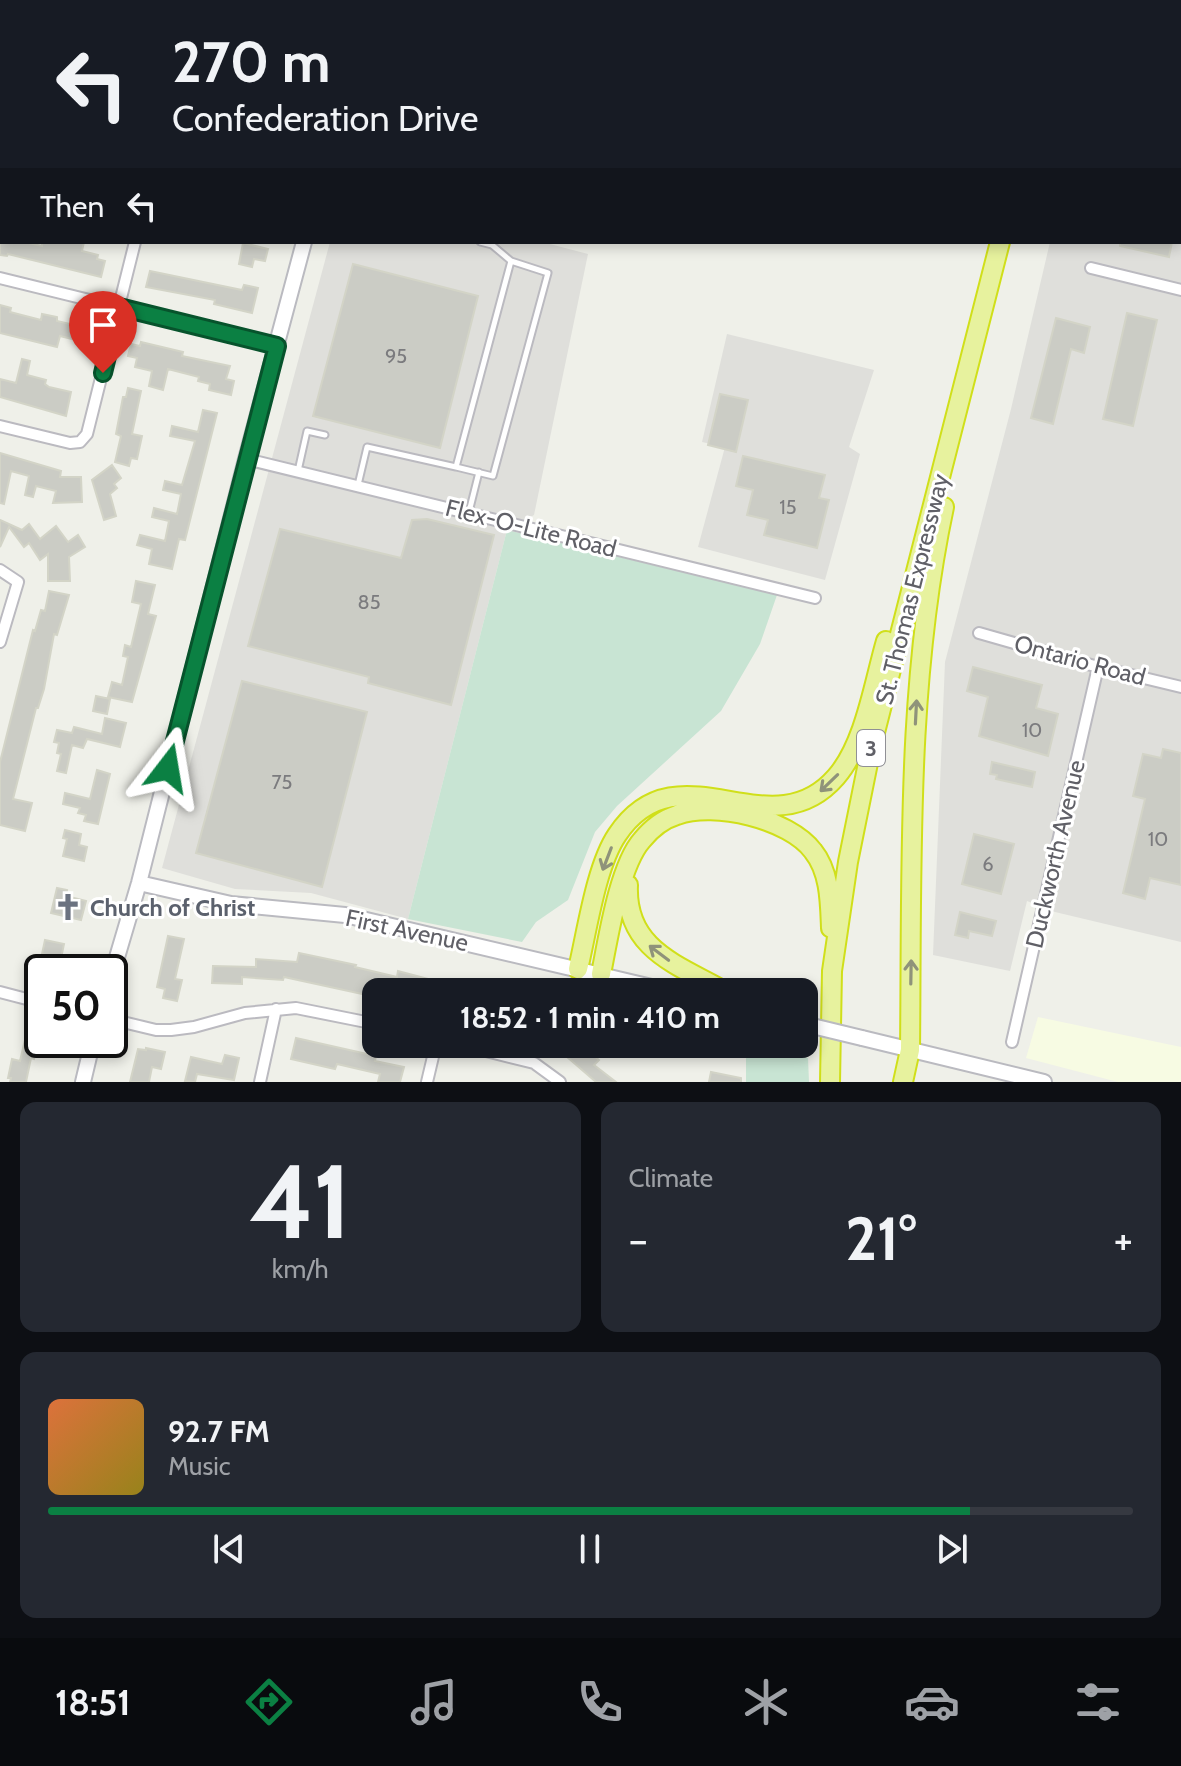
<!DOCTYPE html>
<meta charset="utf-8">
<style>
body{margin:0;font-family:Cabin,sans-serif;background:#242831;color:#f1f3f6;height:100vh;display:flex;flex-direction:column;font-size:30px;white-space:nowrap}
*{box-sizing:border-box;margin:0}
p{font-size:26px;color:#9ea1a6}
.icon{flex:none;width:44px;height:44px;fill:none;stroke:currentColor;stroke-width:2;stroke-linecap:round;stroke-linejoin:round}
.map{position:relative;height:1082px;overflow:hidden}
.panel{display:flex;flex-direction:column;gap:20px;padding:20px;background:#0d0f14;flex:1}
.panel>*{flex:none}
.banner{position:absolute;left:0px;top:0px;width:1182px;height:244px;box-shadow:0 4px 12px #0003;background:#171b24;color:#f1f3f6;overflow:hidden}
.speed{position:absolute;left:24px;top:954px;display:flex;gap:16px;font-size:40px;font-weight:700;text-align:center}
.speed>*{display:grid;place-content:center;width:104px;height:104px;border-radius:50%;background:#171b24;box-shadow:0 4px 12px #0003;line-height:1}
.speed .limit{border:4px solid #111;border-radius:12px;background:#fff;color:#111}
.pin{position:absolute;display:grid;place-items:center;width:68px;height:68px;color:#fff;margin:-82px -34px;border-radius:50% 50% 50% 0;rotate:-45deg;box-shadow:0 0 8px #0007}
.pin .icon{rotate:45deg}
.me{position:absolute;width:88px;margin:-44px;rotate:14deg;stroke-linejoin:round;filter:drop-shadow(0 0 6px #0008)}
.turn{display:flex;align-items:center;gap:28px;height:168px;padding:0 40px;font-size:36px}
.turn .icon{width:104px;height:104px;stroke-width:2.5}
.turn b{display:block;font-size:56px;line-height:68px}
.then{display:flex;align-items:center;height:76px;padding:0 40px;background:#0003;gap:16px;font-size:30px}
.big{font-size:60px;font-weight:800;line-height:1.1}
.panel .widget{flex:1;display:flex;flex-direction:column;justify-content:center;gap:12px;min-width:0;padding:0 28px;border-radius:16px;background:#242831}
.panel .dial{align-items:center;gap:0}
.dial b{font-size:104px;line-height:1}
.song{display:flex;align-items:center;gap:24px}
.cover{width:96px;height:96px;border-radius:12px;background:linear-gradient(135deg,hsl(20 70% 55%),hsl(50 70% 35%))}
.played{height:8px;border-radius:4px;background:linear-gradient(90deg,#0b8043 85%,#363941 85%)}
.keys{display:flex;justify-content:space-around;direction:ltr}
.heat{display:flex;justify-content:space-between;align-items:center;font-size:44px;direction:ltr}
.panel .tiles{flex:1;display:grid;gap:20px;grid-template-columns:1fr 1fr}
.widget:last-child{grid-column:span 2}
.trip{position:absolute;left:362px;top:978px;width:456px;height:80px;border-radius:16px;background:#171b24;box-shadow:0 4px 12px #0003;font-weight:800;line-height:80px;text-align:center}
.tabs{display:flex;height:128px;justify-content:space-around;align-items:center;background:#090b0e;color:#9ea1a6}
.tabs .icon{width:56px;height:56px}
.tabs .selected{color:#0b8043}
.tabs b{font-size:36px;color:#f1f3f6}
.map>svg:first-child{display:block}
</style>
<div class="map">
<svg width="1181" height="1082" viewBox="0 0 1181 1082">
<rect width="100%" height="100%" fill="#eff0e9"/>
<path fill="#f7fbe3" d="M1038 1017 1181 1047V1082H1118L1026 1058Z"/>
<path fill="#dfdfdb" d="M1107 0H1181V942L1055 912 1027 901 1010 971 933 955 945 662 1011 409 1050 242H1180V2H1107Z
M330 242H542L588 254 534 515 507 530 408 919 311 893 235 889 162 868Z
M727 334 874 370 849 447 860 454 825 580 698 547 725 447 702 442Z"/>
<path fill="#c8e4d3" d="M507 530 777 595 760 644 721 711 617 806 595 832 568 900 536 922 522 942 408 919Z
M746 1044 808 1058 809 1082H746Z"/>
<path fill="#cbccc5" stroke="#d3d4c7" stroke-width="2" d="M0 242H24L42 246V242H84L82 251 98 255 97 259 105 261 101 277 8 254 7 256 0 255Z
M1120 242H1172L1169 257 1120 246Z
M243 243 268 249 265 261 254 259 252 267 239 264Z
M353 264 478 296 440 448 313 416Z
M150 271 242 290 244 285 258 288 252 313 214 304 215 300 146 287Z
M0 305 11 308 10 312 41 320 42 314 57 317V321L87 328 84 342 60 336 57 347 0 333Z
M1127 313 1157 320 1133 426 1103 419Z
M1056 318 1090 327 1084 353 1071 349 1053 424 1031 418Z
M141 342 183 352 182 356 230 366 226 379 234 381 231 395 209 390 210 384 198 381 199 377 168 369 163 390 149 386 152 371 135 367 137 358 128 356 131 344 140 346Z
M22 359 30 361 27 375 46 380 45 384 49 387 71 392 66 416 0 397V379L16 383Z
M128 388 141 391 132 434 142 436 137 459 131 458 129 466 115 462 121 436 116 434 123 397H126Z
M720 394 748 400 736 452 708 445Z
M203 410 217 413 185 540 179 539 172 569 149 564 152 549 137 545 140 535 165 541 169 521 152 517 154 508 177 514 181 494 163 490 165 481 182 485 195 441 170 436 172 426 198 432Z
M0 453 61 471 60 477H81L82 502 53 503 56 491 36 486 33 497 25 495 29 476 11 471 4 504 0 503Z
M743 456 825 475 819 498 829 500 817 548 764 535 768 520 747 515 753 490 736 486Z
M112 465 121 478 114 484 117 488 110 494 116 516 104 520 92 480Z
M427 519 494 535 451 705 368 683 369 677 248 646 280 529 401 558 412 520Z
M0 520 22 530 29 524 40 539 56 526 68 542 78 535 85 547 69 557 70 581H48V554L40 560 29 543 24 547 9 527 0 547Z
M136 581 155 585 148 614 156 616 132 702 108 697 112 682 122 685 128 657 123 656 125 645 131 647 141 604 132 602Z
M49 591 69 595 57 635 54 634 44 689 38 708H36L13 799 32 803 25 831 0 825V762L33 630 35 631 41 610 45 611Z
M973 667 1042 685 1036 708 1058 714 1048 756 979 736 988 697 967 691Z
M242 681 367 712 322 887 196 853Z
M96 696 110 699 107 714 93 711Z
M105 718 126 723 120 747 87 739 83 748 72 745 66 773 57 771 61 754 57 753 59 743 54 742 57 730 72 733 74 727 102 734Z
M1163 749 1181 753V885L1150 878 1145 899 1123 893 1145 799 1133 796 1143 754 1161 758Z
M992 762 1035 772 1032 787 996 779 997 775 990 774Z
M97 770 110 774 98 824 84 821 86 815 78 813 80 808 63 804 65 793 90 799Z
M65 830 81 834 79 845 87 847 84 861 63 856 67 839 63 838Z
M974 834 1014 844 1001 894 962 884Z
M57 888 67 890 66 896 86 901 81 920 51 913Z
M960 912 996 921 992 936 969 931 968 938 955 935Z
M168 936 184 939 175 979 182 980 177 1001 163 998 165 989 157 987Z
M45 940 64 944 60 963 64 964 62 972H43L47 955 42 954Z
M299 953 356 965 355 967 397 977 398 971 447 984 448 981 468 988V992H376V997L284 977 283 980 242 977V984L212 983 213 966 256 967V959L297 962Z
M33 1029 42 1031V1040H45L42 1051 36 1050 34 1059 31 1058 26 1082H10L11 1078H8L12 1059 20 1061 27 1031 32 1033Z
M296 1038 376 1056 375 1061 404 1067 400 1082H378L380 1074 337 1064 335 1069 291 1059Z
M552 1044H580L599 1060 594 1065 616 1082H596Z
M146 1048 165 1052 161 1069 152 1067 149 1082H130L138 1049 146 1050Z
M225 1055 239 1058 234 1080 197 1074 195 1082 185 1081 191 1057 222 1064Z
M711 1072 741 1078V1082H709Z"/>
<g fill="none" stroke-linecap="round" stroke-linejoin="round">
<g stroke="#bbbac0" stroke-width="9">
<path id="lane" d="M480 242 492 245 511 261
M298 471 307 431 325 435
M358 485 367 447 456 467 511 261 548 273 493 476 456 467
M469 512 479 472"/>
</g>
<g stroke="#bbbac0" stroke-width="14">
<path id="street" d="M127 0 135 2
M203 2 204 0
M1091 268 1181 290
M0 278 277 346
M0 426 70 443 80 442 87 434 135 242
M246 459 815 598
M0 570 18 582 0 642
M979 633 1098 667 1181 687
M0 992 42 1003
M110 1019 156 1030H171L194 1027 245 1013 296 1008 376 1024
M1012 1042 1098 667
M458 1044 534 1063 560 1082
M260 1082 276 1009
M427 1082 436 1044"/>
</g>
<g stroke="#babac0" stroke-width="18">
<path id="secondary" d="M367 2 368 0
M139 883 231 904 345 915 673 992
M110 981 139 883 246 459 304 242
M862 1038 1044 1082
M83 1082 93 1040"/>
</g>
<g stroke="#d0df1a" stroke-width="22">
<path id="highway" d="M1063 2V0
M628 885C625 950 679 965 726 992
M578 969C587 931 596 866 617 835 678 743 770 853 836 777 865 744 874 682 886 641
M601 974C608 939 619 866 642 840 651 829 664 819 677 815 714 801 789 819 813 851 830 872 830 902 831 928
M830 1082 832 971 848 862 871 748 1000 242
M903 1082 910 1050C912 868 906 685 944 507"/>
</g>
<path stroke="#a2c5ba" stroke-width="2" stroke-dasharray="8 4" stroke-linecap="butt" d="M94 2 95 0
M0 43 2 44
M0 174 2 175"/>
<use href="#lane" stroke="#fff" stroke-width="5"/>
<use href="#street" stroke="#fff" stroke-width="10"/>
<use href="#secondary" stroke="#fff" stroke-width="14"/>
<use href="#highway" stroke="#e7f29e" stroke-width="18"/>
<g stroke="#babac0" stroke-width="18" stroke-linecap="butt">
<path id="secondary-bridge" d="M804 1024 862 1038"/>
</g>
<use href="#secondary-bridge" stroke="#fff" stroke-width="14"/>
</g>
<defs><path id="oneway-shaft" d="M-6 0H5M1.5-3L5.5 0L1.5 3" fill="none" stroke-width="1.6" stroke-linecap="round" stroke-linejoin="round" transform="scale(2)"/></defs>
<g stroke="#8f937a">
<use href="#oneway-shaft" transform="translate(916 712) rotate(-87)"/>
<use href="#oneway-shaft" transform="translate(829 783) rotate(136)"/>
<use href="#oneway-shaft" transform="translate(607 859) rotate(111)"/>
<use href="#oneway-shaft" transform="translate(659 953) rotate(-143)"/>
<use href="#oneway-shaft" transform="translate(911 972) rotate(-89)"/>
</g>
<g fill="none" stroke-linecap="round" stroke-linejoin="round">
<g stroke="#07532c" stroke-width="20">
<path id="route" d="M103 373 119 307 277 346 168 768"/>
</g>
<use href="#route" stroke="#0b8043" stroke-width="14"/>
</g>
<defs>
<g id="church-bare" transform="scale(2.16)"><path d="M-1.2-6h2.4v3.5h3.3v2.4h-3.3V6h-2.4V-.1h-3.3v-2.4h3.3Z" fill="#6b7280" stroke="#fff" stroke-width="2.5" paint-order="stroke"/></g>
</defs>
<g fill-rule="evenodd">
<use href="#church-bare" x="68" y="907"/>
</g>
<g text-anchor="middle" dominant-baseline="central" stroke-width="6" stroke-linejoin="round" paint-order="stroke">
<g font-size="20" fill="#7b7b7e">
<text x="396" y="356">95</text>
<text x="788" y="507">15</text>
<text x="369" y="602">85</text>
<text x="1032" y="730">10</text>
<text x="282" y="782">75</text>
<text x="1158" y="839">10</text>
<text x="988" y="864">6</text>
</g>
<rect fill="#fff" stroke="#909095" stroke-width="2" x="857" y="730" width="28" height="36" rx="6"/>
<g font-size="22" font-weight="bold" fill="#606067">
<text x="871" y="748">3</text>
</g>
<g font-size="24" fill="#606067" stroke="#fff">
<text transform="translate(531 528) rotate(14)">Flex-O-Lite Road</text>
<text transform="translate(912 589) rotate(-76)">St. Thomas Expressway</text>
<text transform="translate(1080 660) rotate(15)">Ontario Road</text>
<text transform="translate(1055 854) rotate(-77)">Duckworth Avenue</text>
<text transform="translate(407 930) rotate(12)">First Avenue</text>
</g>
<g font-size="24" font-weight="bold" fill="#5b616d" stroke="#fff" text-anchor="start">
<text x="90" y="907">Church of Christ</text>
</g>
</g>
</svg>
<div class="speed"><div class="limit">50</div></div>
<div class="pin" style="left:103px;top:373px;background:#d93025"><svg class="icon" aria-label="arrive" viewBox="0 0 24 24"><path d="M6 21V4h12l-3 4 3 4H6"/></svg></div>
<svg class="me" style="left:168px;top:768px" viewBox="-20 -20 40 40"><path d="M0-17L14 15 0 8-14 15z" fill="#0b8043" stroke="#fff" stroke-width="4"/></svg>
<div class="trip">18:52 · 1 min · 410 m</div>
<div class="banner">
<div class="turn"><svg class="icon" aria-label="left" viewBox="0 0 24 24"><path d="M17 20v-9H6M10 6l-5 5 5 5"/></svg><div><b>270 m</b>Confederation Drive</div></div>
<div class="then">Then<svg class="icon" aria-label="left" viewBox="0 0 24 24"><path d="M17 20v-9H6M10 6l-5 5 5 5"/></svg></div>
</div>
</div>
<section class="panel">
<div class="tiles">
<div class="widget dial"><b>41</b><p>km/h</p></div>
<div class="widget"><p>Climate</p>
<div class="heat"><a>−</a><b class="big">21°</b><a>+</a></div>
</div>
<div class="widget">
<div class="song"><i class="cover"></i><div><b>92.7 FM</b><p>Music</p></div></div>
<div class="played"></div>
<div class="keys"><svg class="icon" aria-label="previous" viewBox="0 0 24 24"><path d="M18 5L8 12l10 7zM5 5v14"/></svg><svg class="icon" aria-label="pause" viewBox="0 0 24 24"><path d="M8 5v14M16 5v14"/></svg><svg class="icon" aria-label="next" viewBox="0 0 24 24"><path d="M6 5l10 7-10 7zM19 5v14"/></svg></div>
</div>
</div>
</section>
<nav class="tabs">
<b>18:51</b>
<svg class="icon selected" aria-label="directions" viewBox="0 0 24 24"><path d="M12 3l9 9-9 9-9-9zM9 14v-3h6M13 9l2 2-2 2"/></svg>
<svg class="icon" aria-label="music" viewBox="0 0 24 24"><path d="M9 18V5l10-2v13"/><circle cx="6" cy="18" r="3"/><circle cx="16" cy="16" r="3"/></svg>
<svg class="icon" aria-label="phone" viewBox="0 0 24 24"><path d="M5 4h4l2 5-3 2q2 4 5 5l2-3 5 2v4C11 20 4 13 5 4z"/></svg>
<svg class="icon" aria-label="climate" viewBox="0 0 24 24"><path d="M12 3v18M4 7l16 10M4 17L20 7"/></svg>
<svg class="icon" aria-label="car" viewBox="0 0 24 24"><path d="M5 17H2v-5l4-1 3-4h7l3 4 3 1v5h-3M9 17h6M6 11h13"/><circle cx="7" cy="17" r="2"/><circle cx="17" cy="17" r="2"/></svg>
<svg class="icon" aria-label="filters" viewBox="0 0 24 24"><path d="M4 7h16M4 17h16"/><circle cx="9" cy="7" r="2"/><circle cx="15" cy="17" r="2"/></svg>
</nav>
